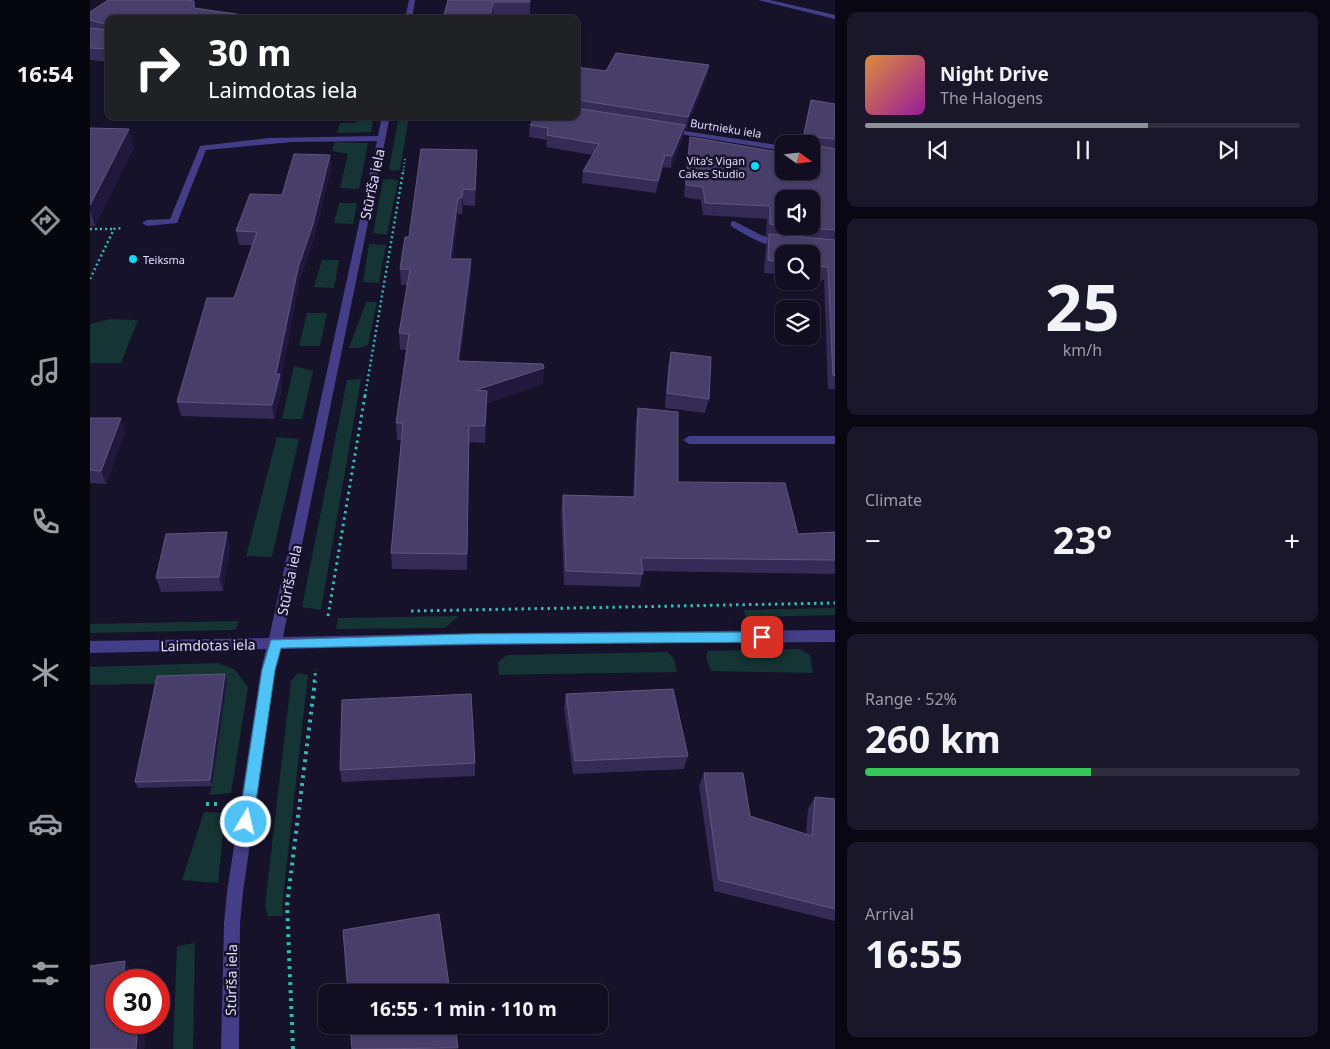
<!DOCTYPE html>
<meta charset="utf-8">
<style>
body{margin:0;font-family:"Noto Sans",sans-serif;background:#191729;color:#f1f3f6;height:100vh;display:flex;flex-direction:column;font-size:19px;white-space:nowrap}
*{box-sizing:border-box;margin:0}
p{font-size:16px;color:#9c9ca5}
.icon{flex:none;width:28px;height:28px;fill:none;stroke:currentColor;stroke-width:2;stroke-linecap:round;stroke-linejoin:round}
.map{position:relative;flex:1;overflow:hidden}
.panel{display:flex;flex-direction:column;gap:12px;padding:12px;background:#090812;width:495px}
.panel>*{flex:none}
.hud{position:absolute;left:15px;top:15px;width:475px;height:105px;border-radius:10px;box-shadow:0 1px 4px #0004,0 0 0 1px #302e3e;background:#202124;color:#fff;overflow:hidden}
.needle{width:32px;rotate:105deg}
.fabs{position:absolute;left:685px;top:135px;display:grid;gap:10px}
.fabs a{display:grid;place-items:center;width:45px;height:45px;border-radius:10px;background:#100e20;box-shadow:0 1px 4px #0004,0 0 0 1px #302e3e;font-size:25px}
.speed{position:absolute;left:15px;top:969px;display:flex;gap:10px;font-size:25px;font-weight:700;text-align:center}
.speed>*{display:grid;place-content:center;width:65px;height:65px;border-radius:50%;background:#100e20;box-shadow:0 1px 4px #0004,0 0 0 1px #302e3e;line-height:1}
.speed .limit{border:8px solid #d22;background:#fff;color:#111}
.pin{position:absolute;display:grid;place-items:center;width:42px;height:42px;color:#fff;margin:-21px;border-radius:10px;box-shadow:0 2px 8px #0006}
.me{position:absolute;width:55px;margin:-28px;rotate:9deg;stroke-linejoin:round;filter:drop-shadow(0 0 4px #0008)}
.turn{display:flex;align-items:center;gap:18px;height:105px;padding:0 20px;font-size:22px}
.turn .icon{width:65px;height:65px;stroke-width:2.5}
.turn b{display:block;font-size:35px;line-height:42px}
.big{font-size:38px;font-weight:700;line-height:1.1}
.panel .tile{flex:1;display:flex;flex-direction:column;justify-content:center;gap:8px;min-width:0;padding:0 18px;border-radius:10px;background:#191729}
.panel .dial{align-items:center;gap:0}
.dial b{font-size:65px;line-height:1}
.song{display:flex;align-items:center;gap:15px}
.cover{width:60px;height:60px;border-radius:8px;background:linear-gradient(135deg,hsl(30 70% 55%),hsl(300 70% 35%))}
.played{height:5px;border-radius:2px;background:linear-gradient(90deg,#8c9099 65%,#302e3e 65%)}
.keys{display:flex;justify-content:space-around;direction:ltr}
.heat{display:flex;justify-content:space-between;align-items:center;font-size:28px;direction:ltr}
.charge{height:8px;border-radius:4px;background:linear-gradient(90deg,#34c759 52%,#302e3e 0)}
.trip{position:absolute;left:228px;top:984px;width:290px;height:50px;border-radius:10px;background:#100e20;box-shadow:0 1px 4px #0004,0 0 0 1px #302e3e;font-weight:700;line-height:50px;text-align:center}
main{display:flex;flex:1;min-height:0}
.tab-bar{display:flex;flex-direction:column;width:90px;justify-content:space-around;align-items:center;background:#06060d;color:#9c9ca5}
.tab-bar .icon{width:35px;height:35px}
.tab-bar .on{color:#8c9099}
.tab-bar b{font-size:22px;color:#f1f3f6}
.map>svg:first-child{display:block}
</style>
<main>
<nav class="tab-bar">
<b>16:54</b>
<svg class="icon on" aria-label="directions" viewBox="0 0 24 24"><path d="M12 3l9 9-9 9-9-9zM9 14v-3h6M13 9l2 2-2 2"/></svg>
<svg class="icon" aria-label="music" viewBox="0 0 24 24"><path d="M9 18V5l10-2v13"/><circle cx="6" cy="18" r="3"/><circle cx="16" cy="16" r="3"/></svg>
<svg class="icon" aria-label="phone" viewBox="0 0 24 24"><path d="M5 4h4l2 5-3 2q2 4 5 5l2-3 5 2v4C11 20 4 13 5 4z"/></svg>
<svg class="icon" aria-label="climate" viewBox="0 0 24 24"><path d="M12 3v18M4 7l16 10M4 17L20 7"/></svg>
<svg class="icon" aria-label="car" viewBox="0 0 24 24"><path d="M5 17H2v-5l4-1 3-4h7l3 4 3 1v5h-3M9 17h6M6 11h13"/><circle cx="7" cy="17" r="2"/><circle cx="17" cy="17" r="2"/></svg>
<svg class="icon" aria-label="filters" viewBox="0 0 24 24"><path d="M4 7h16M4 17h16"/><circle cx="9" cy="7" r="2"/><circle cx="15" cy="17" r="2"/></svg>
</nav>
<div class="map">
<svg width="745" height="1049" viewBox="0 0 745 1049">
<rect width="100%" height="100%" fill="#16122a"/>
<path fill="#153434" d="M267 116H284L281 132 247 133 250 123H266Z
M309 116H319L310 170 302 171 299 168Z
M245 142 278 143 269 189 250 188 258 154 242 151Z
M299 179 308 180 297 235 283 233 293 180Z
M249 203H267L263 224 244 223Z
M279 244 296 245 289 283 273 282Z
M232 260H249L244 288 224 287Z
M276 302H287L278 345 270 348H259Z
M217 313H237L230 346H209Z
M21 319 48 320 31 363H0V324Z
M204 366 223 371 212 419H192Z
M271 379 231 610 212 607 257 380Z
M187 437 209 439 182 557 156 556Z
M745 608V615L656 617 653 610Z
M369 616 355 628 246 629 248 618Z
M149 621 145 630 0 633V624Z
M710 649 720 655 723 673 621 671 616 657 618 651Z
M577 652 584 659 587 672 409 675 408 662 417 655Z
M128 663 145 670 158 687 141 793 119 795 122 786 137 682 0 685V667Z
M208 673 218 675 192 907 193 916H178L175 905 201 681Z
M114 812 135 813 128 883 92 880Z
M105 943 103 1049H83L87 946Z"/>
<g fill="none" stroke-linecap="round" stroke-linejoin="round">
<path stroke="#34b9b4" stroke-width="2" stroke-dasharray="1 2.5" stroke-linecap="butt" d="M313 174 315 159"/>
<path stroke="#34b9b4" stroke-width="2.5" stroke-dasharray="2 3" stroke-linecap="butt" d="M0 229H24
M0 279 24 229 33 228
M275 396 313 172"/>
<path stroke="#34b9b4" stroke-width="3" stroke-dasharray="2.5 4" stroke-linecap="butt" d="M321 611 745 603
M238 616 275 395
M224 682 226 669"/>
<path stroke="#34b9b4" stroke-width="4" stroke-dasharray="3 5" stroke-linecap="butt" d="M116 804H131
M203 1049 197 905 225 681"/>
<path fill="#433e87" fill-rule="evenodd" d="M319 0H325L322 19H315Z
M668 0H680L745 15V19Z
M292 116H300L193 637 391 633 745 630V642L391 645 190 649 185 670 153 892 150 923 149 1049H131L134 923 137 892 171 670 176 649 0 653V641L179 638 287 141 202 142 116 150 87 223 57 226 52 223 57 220 80 219 110 146 179 138 288 136Z
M575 128 694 146V151L578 132H575Z
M644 221 671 235 698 244C685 254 652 233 641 226V222Z
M599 436H745V444H599L593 440Z"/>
</g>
<path fill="#352b57" d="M358 0H440V14H403L402 19H353Z
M104 1 105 8 19 19V62L0 60V12Z
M619 65 617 77 596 129 595 128 593 137 581 168 573 167 566 193 492 183 493 171 503 155 456 147 457 140 439 137 440 125 486 67 516 71Z
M721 100 745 104V389H738L734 280 721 279V254H694V275L674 273 676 247 678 237 676 236 677 219 613 215 611 200 594 197 598 149 600 137 694 171 721 144H711Z
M82 116H155L153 121H83Z
M0 128 44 147 5 226H0Z
M387 150 385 206 373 205 372 214H368L363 259 381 276 370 361 453 384 397 403 395 443 379 442 377 570 302 569 301 553 311 440H307L306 423 316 350H310L309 333 317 285H311L310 269 319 237Z
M240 155 241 168 224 237 209 282 191 378 192 388 184 419 91 416 87 402 144 298 162 245H149L146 231 192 195Z
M581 352 619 399 615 413 575 408 578 366Z
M548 408 588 482 708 534 745 532V574L553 571 550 587 474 585 471 509 473 495 543 497 546 422Z
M0 418 35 431 16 484 0 483Z
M140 546 133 591 71 592 66 578Z
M135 674 137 682 122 786 48 788 45 782Z
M476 694 598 756 594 769 483 774 474 707Z
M385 763V776L252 782 250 770Z
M614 773 660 816 716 834 718 809 725 797 745 799V921L624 891 609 786Z"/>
<path fill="#21193d" d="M403 2V14L402 19H400Z
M619 65 617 77 596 129 598 117Z
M595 125 593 137 581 168 582 156Z
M39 129 44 147 5 226 0 210V205Z
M387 150V166L385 206V190Z
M240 155 241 168 224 237 209 282 191 378 192 388 184 419 182 405 186 374 208 268Z
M575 155 573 167 566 193 568 181Z
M373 189V205L372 214V198Z
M368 198V214L361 275 360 259Z
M381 259V276L368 378V361Z
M454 368 453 384 397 403 395 443V426L386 390Z
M31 418 35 431 16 484 11 471Z
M137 532 140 546 133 591 129 577Z
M135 674 137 682 122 786 120 780Z
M35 961 42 971 41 980H33Z
M48 1022 56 1023 54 1049H46Z"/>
<path fill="#473e69" stroke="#5f5780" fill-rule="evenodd" d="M18 0H96L104 1V8L181 19H19V49L0 48V28L16 30 18 25 0 20V12Z
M358 0H440V2H403L400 17 390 16V19H353Z
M526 53 619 65 598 117 487 100 486 101V67L516 71Z
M721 100 745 104V139L725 137 722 139 723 145 745 149V230L683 225 680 224V206L615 203 613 187 596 185 600 137 694 153V171H721V144H712ZM694 199H721V226H694Z
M486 108 595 125 582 156 575 155 568 181 493 171 509 144 457 135 458 128 440 125 446 116H486Z
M0 128 39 129 0 205Z
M331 149 387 150 385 190 373 189 372 198H368L360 259H381L368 361 453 364 454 368 386 390 397 391 395 426H379L377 554 301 553 313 423H306L319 334 309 333 320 269H310L315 237H319Z
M204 154 240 155 223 224 208 268 186 374H190L182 405 87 402 117 298H144L167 232 146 231 160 194 192 195Z
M679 234 745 240V376L743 375 738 267 721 265V254H694V262L678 260Z
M581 352 621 357 619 399 577 393Z
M548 408 588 412V482L695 483 708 534 745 532V560L551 558 553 574 476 571 473 495 545 497Z
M0 418H31L11 471 0 470Z
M137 532 129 577 66 578 76 534Z
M135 674 120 780 45 782 67 676Z
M583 689 598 756 485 761 476 694Z
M381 694 385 763 250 770 252 700Z
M614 773H653L660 816 722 836 725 797 745 799V909L629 880Z
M349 914 360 992H258L253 930Z
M35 961 33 980H26V1022H48L46 1049H0V966Z
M260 1025H365L368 1048 262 1049Z"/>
<path fill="#4fc3f7" stroke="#337fa1" d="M672 632 677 633 679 637 677 640 672 642 380 644 191 648 185 670 163 822 161 826 156 828 151 826 149 822 172 670 181 640 380 634Z"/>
<g fill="#0edaf8" stroke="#16122a" stroke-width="2">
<circle cx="665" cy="166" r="5"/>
<circle cx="43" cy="259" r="5"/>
</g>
<g text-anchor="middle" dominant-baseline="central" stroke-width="5" stroke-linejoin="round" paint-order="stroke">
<g font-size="11" fill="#e0dcfe" stroke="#16122a">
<text transform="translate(636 128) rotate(9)">Burtnieku iela</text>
</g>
<g font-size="11" fill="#e0dcfe" stroke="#16122a" text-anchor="end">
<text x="655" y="160">Vita’s Vigan<tspan x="655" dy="13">Cakes Studio</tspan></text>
<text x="53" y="259" text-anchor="start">Teiksma</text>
</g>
<g font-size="14" fill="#e0dcfe" stroke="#16122a">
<text transform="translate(282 184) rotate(-78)">Stūrīša iela</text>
<text transform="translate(199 580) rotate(-78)">Stūrīša iela</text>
<text transform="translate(118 645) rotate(-1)">Laimdotas iela</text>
<text transform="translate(141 980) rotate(-89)">Stūrīša iela</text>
</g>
</g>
</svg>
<div class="fabs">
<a><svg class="needle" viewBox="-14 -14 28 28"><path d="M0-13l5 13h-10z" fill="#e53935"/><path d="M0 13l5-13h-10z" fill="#9c9ca5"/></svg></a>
<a><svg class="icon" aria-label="sound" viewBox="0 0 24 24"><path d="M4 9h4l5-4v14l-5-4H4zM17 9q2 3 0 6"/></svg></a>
<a><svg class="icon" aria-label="search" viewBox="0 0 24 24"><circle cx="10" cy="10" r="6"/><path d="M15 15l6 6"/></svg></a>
<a><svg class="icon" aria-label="layers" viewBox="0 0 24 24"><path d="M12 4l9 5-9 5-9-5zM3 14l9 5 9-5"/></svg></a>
</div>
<div class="speed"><div class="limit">30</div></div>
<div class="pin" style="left:672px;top:637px;background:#d93025"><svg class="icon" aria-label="arrive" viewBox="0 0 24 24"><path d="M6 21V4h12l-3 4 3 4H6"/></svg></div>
<svg class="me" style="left:156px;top:822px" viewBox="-20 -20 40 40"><circle r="17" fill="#4fc3f7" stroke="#fff" stroke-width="3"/><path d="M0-11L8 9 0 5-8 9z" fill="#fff"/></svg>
<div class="trip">16:55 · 1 min · 110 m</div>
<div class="hud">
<div class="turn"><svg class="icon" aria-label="right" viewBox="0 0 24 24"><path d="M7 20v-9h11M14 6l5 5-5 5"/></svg><div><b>30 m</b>Laimdotas iela</div></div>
</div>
</div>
<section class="panel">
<div class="tile">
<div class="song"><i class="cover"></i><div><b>Night Drive</b><p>The Halogens</p></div></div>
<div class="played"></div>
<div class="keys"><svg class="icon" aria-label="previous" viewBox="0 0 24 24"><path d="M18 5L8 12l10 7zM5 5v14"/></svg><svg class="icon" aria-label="pause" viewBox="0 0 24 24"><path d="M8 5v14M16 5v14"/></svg><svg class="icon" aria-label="next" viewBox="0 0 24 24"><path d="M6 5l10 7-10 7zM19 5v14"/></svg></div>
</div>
<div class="tile dial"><b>25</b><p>km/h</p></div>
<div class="tile"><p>Climate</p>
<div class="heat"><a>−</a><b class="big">23°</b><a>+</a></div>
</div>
<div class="tile"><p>Range · 52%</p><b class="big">260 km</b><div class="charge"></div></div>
<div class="tile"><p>Arrival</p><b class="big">16:55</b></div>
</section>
</main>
